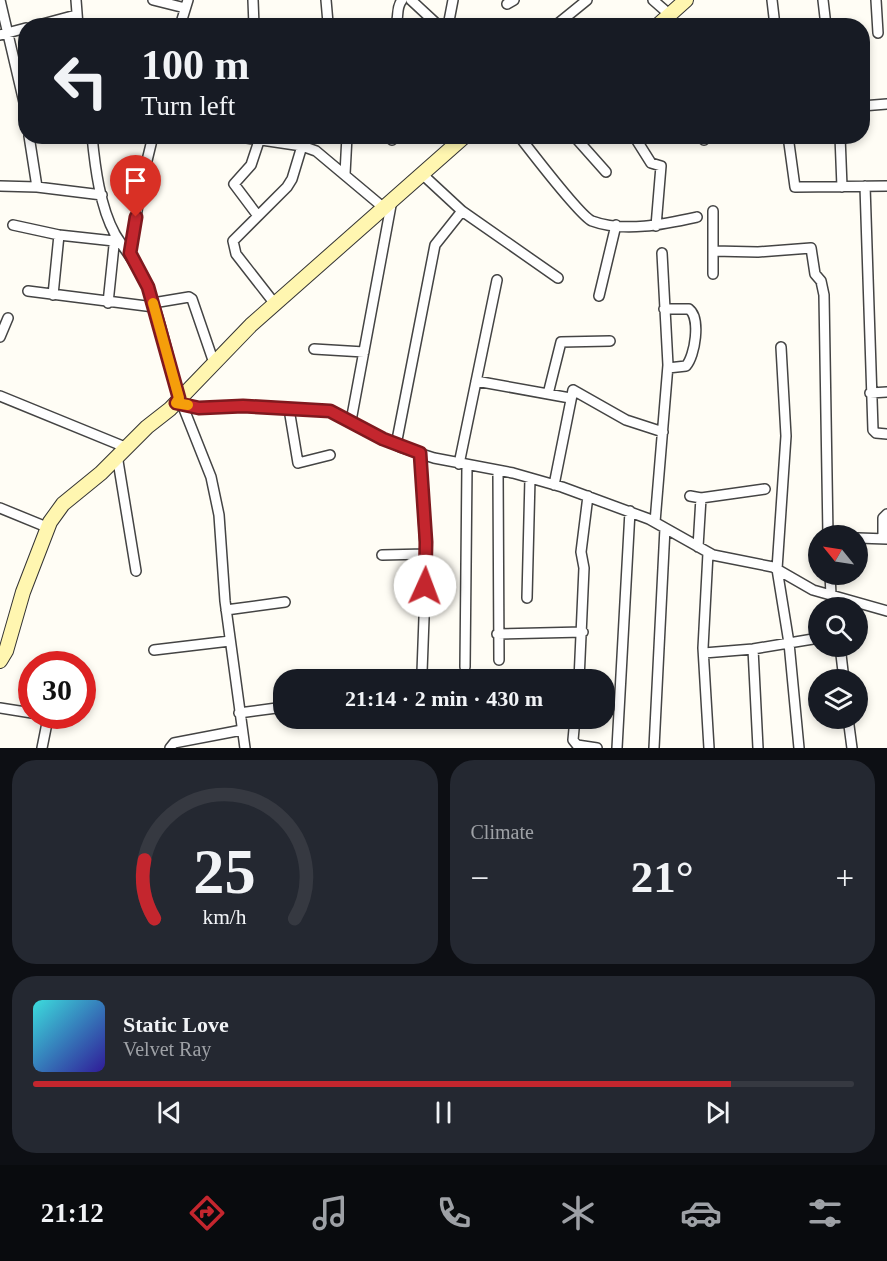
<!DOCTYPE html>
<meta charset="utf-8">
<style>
body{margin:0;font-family:"Times New Roman",serif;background:#242831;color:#f1f3f6;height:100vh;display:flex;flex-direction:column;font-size:22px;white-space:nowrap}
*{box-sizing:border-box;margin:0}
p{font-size:20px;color:#9ea1a6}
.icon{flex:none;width:33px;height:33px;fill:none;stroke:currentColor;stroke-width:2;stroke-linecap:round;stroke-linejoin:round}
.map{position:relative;height:748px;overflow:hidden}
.side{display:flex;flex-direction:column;gap:12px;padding:12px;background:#0d0f14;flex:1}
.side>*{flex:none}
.hud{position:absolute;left:18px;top:18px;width:852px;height:126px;border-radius:24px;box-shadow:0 3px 9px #0003;background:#171b24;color:#f1f3f6;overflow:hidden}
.needle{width:39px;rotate:300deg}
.fabs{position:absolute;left:808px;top:525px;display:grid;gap:12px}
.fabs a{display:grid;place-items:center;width:60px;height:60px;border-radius:50%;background:#171b24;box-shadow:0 3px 9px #0003;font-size:30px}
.speed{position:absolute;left:18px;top:651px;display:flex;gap:12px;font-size:30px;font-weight:700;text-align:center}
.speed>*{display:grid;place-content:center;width:78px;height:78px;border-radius:50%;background:#171b24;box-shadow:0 3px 9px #0003;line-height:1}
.speed .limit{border:9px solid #d22;background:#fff;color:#111}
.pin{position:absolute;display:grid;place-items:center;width:51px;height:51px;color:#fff;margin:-62px -26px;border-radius:50% 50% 50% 0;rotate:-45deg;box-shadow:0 0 6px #0007}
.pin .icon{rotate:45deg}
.me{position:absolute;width:66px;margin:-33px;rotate:2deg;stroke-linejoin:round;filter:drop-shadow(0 0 4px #0008)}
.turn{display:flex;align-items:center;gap:21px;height:126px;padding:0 24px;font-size:27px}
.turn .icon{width:78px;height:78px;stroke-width:2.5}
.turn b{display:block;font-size:42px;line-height:51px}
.big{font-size:45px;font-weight:700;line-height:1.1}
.side .card{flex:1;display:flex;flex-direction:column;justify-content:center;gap:9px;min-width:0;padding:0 21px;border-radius:24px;background:#242831}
.side .dial{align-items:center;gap:0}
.dial svg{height:156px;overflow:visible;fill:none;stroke:#363941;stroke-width:7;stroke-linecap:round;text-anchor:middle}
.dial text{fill:#f1f3f6;stroke:none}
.song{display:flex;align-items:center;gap:18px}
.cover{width:72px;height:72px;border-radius:9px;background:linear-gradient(135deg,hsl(180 70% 55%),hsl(250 70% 35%))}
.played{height:6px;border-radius:3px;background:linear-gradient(90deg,#c4262e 85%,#363941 85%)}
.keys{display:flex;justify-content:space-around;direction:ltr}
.heat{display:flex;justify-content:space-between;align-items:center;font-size:33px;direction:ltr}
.side .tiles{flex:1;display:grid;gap:12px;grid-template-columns:1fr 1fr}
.card:last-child{grid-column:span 2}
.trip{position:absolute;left:273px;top:669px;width:342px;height:60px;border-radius:24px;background:#171b24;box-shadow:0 3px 9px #0003;font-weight:700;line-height:60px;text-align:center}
.tab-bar{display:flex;height:96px;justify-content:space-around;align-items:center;background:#090b0e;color:#9ea1a6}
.tab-bar .icon{width:42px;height:42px}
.tab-bar .selected{color:#c4262e}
.tab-bar b{font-size:27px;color:#f1f3f6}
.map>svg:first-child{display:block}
</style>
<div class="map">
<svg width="887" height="748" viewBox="0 0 887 748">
<rect width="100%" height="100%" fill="#fffdf5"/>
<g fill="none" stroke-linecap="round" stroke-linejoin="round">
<g stroke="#444" stroke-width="12">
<path id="minor" d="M0 0 26 111
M76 0 78 26
M153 0 185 8
M253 0 254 26
M326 0 328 23 351 26
M411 0 439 26
M653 0 669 14
M772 0 775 26
M823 0 826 26
M876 0 878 33
M507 4 514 0
M35 26 76 15
M180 26 188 0
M365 26 395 25C400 17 395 9 402 0
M448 26 453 0
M555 26 587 0
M0 35 26 28
M862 106 887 104
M29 136 37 187
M92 136C95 167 100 207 115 234 126 252 140 268 148 288 162 323 169 362 179 398
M392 136V140
M519 136C530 150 580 216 592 221 624 233 665 224 697 217
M574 136 606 172
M634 136 651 163 661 166 656 226
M704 136V140
M788 136 795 187 887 186
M840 136 842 187
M240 137 302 146 316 151 384 208
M345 174 347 136
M422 174 462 211 558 278
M0 186 37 187 102 195
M865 186 873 430 876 433 887 434
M258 216 234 184 251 165 259 141
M13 225 59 235 114 241
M713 251 758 252 811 248 815 274 821 281 824 295 828 536
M130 253 142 181 153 136
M713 274V211
M28 291 154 307
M53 295 59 235
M599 296 616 225
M108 303 115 236
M153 303 189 297 192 299 214 363
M275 304 236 254 233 241 287 187 292 179 302 146
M664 309H689C701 318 695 356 686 366L668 368
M0 337 8 318
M781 347 786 436 777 569 789 643 799 748
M314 349 364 352
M476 381 570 398
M870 393 887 392
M548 394 561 342 610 341
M0 396 125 447
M176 403 199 408 243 406 330 411 400 447 434 458 513 473 562 487 649 519 713 555 773 567 813 590 887 611
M182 404 211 477 219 515 225 601 245 748
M289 409 298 463 330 455
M351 421 392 200
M396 445 435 245 462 211
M420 453 426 564 422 672
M117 455 136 571
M459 464 497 280
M498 471 499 660
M554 485 573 390 626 420 663 432
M690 496 701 498 765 489
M0 508 49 528
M655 522 668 365 662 253
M858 538 887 539
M883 539V518L887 514
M698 547 701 498
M708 553 703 648 709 748
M382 555 426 554
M830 574 831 595
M527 598 530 478
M226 610 285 602
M497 634 583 632
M840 646 844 680
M753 649 758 748
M154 650 230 641
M704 653 753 649 819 638
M465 667 467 466
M579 680 584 568 581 552 588 496
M0 708 32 713
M239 713 284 707
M575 718 573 740 577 745 597 748
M848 718 852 748
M42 748 47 723 43 716
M170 748 174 743 242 730
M617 748 630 511
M654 748 665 528"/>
</g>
<g stroke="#333" stroke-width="16">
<path id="secondary" d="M657 26 686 0
M0 661 6 651 23 592 50 522 63 504 101 473 147 427 170 409 251 325 465 136"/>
</g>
<use href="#minor" stroke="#fff" stroke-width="9"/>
<use href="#secondary" stroke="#fff6b0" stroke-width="14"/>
</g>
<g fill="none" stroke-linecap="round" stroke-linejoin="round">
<g stroke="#7f191e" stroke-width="15">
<path id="route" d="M136 217 130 253 148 287 179 398 176 403 199 408 243 406 330 411 383 439 420 453 426 542 425 586"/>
</g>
<use href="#route" stroke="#c4262e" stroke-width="10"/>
<path stroke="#f59e0b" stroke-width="10" d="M153 303 179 398 176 403 188 405"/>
</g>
</svg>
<div class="fabs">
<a><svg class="needle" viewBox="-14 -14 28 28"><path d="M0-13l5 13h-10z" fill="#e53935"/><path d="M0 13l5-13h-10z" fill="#9ea1a6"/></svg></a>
<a><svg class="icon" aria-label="search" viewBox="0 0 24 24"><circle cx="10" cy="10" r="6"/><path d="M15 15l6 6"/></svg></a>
<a><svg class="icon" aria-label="layers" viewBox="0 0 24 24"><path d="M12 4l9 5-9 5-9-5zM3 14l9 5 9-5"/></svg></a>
</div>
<div class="speed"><div class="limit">30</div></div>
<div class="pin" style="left:136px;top:217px;background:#d93025"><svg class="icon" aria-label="arrive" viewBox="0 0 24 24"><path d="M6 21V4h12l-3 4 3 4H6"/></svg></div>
<svg class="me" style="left:425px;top:586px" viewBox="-20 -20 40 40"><circle r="19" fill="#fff"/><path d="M0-13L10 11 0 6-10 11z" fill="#c4262e"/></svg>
<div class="trip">21:14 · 2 min · 430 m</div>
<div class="hud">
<div class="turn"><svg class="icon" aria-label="left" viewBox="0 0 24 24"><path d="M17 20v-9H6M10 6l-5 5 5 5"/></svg><div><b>100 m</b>Turn left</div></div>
</div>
</div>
<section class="side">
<div class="tiles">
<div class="card dial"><svg viewBox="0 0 100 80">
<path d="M14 69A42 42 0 1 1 86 69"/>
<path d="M14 69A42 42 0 0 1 9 39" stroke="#c4262e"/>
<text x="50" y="56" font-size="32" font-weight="700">25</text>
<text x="50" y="72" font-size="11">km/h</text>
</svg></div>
<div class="card"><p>Climate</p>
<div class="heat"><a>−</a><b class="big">21°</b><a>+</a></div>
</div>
<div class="card">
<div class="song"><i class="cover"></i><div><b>Static Love</b><p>Velvet Ray</p></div></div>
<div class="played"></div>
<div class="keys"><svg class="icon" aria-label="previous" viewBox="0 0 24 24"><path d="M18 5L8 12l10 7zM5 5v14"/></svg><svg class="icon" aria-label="pause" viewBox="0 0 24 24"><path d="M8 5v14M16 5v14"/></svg><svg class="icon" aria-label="next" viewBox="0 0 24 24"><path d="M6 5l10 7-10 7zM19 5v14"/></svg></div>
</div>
</div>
</section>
<nav class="tab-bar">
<b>21:12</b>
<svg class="icon selected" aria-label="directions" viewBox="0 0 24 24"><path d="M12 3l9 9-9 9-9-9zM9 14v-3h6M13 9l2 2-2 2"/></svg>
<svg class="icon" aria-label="music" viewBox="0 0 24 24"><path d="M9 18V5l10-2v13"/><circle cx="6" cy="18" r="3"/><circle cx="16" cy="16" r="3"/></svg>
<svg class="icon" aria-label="phone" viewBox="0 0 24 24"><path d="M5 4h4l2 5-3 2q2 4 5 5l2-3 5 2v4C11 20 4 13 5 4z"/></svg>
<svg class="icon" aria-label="climate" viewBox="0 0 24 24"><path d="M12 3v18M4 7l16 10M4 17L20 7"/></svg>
<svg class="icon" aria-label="car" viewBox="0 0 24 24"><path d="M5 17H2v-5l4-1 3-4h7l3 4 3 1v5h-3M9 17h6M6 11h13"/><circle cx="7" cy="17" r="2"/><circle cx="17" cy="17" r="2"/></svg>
<svg class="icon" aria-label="filters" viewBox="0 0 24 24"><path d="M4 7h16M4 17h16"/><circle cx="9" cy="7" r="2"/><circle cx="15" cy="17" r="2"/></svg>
</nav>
